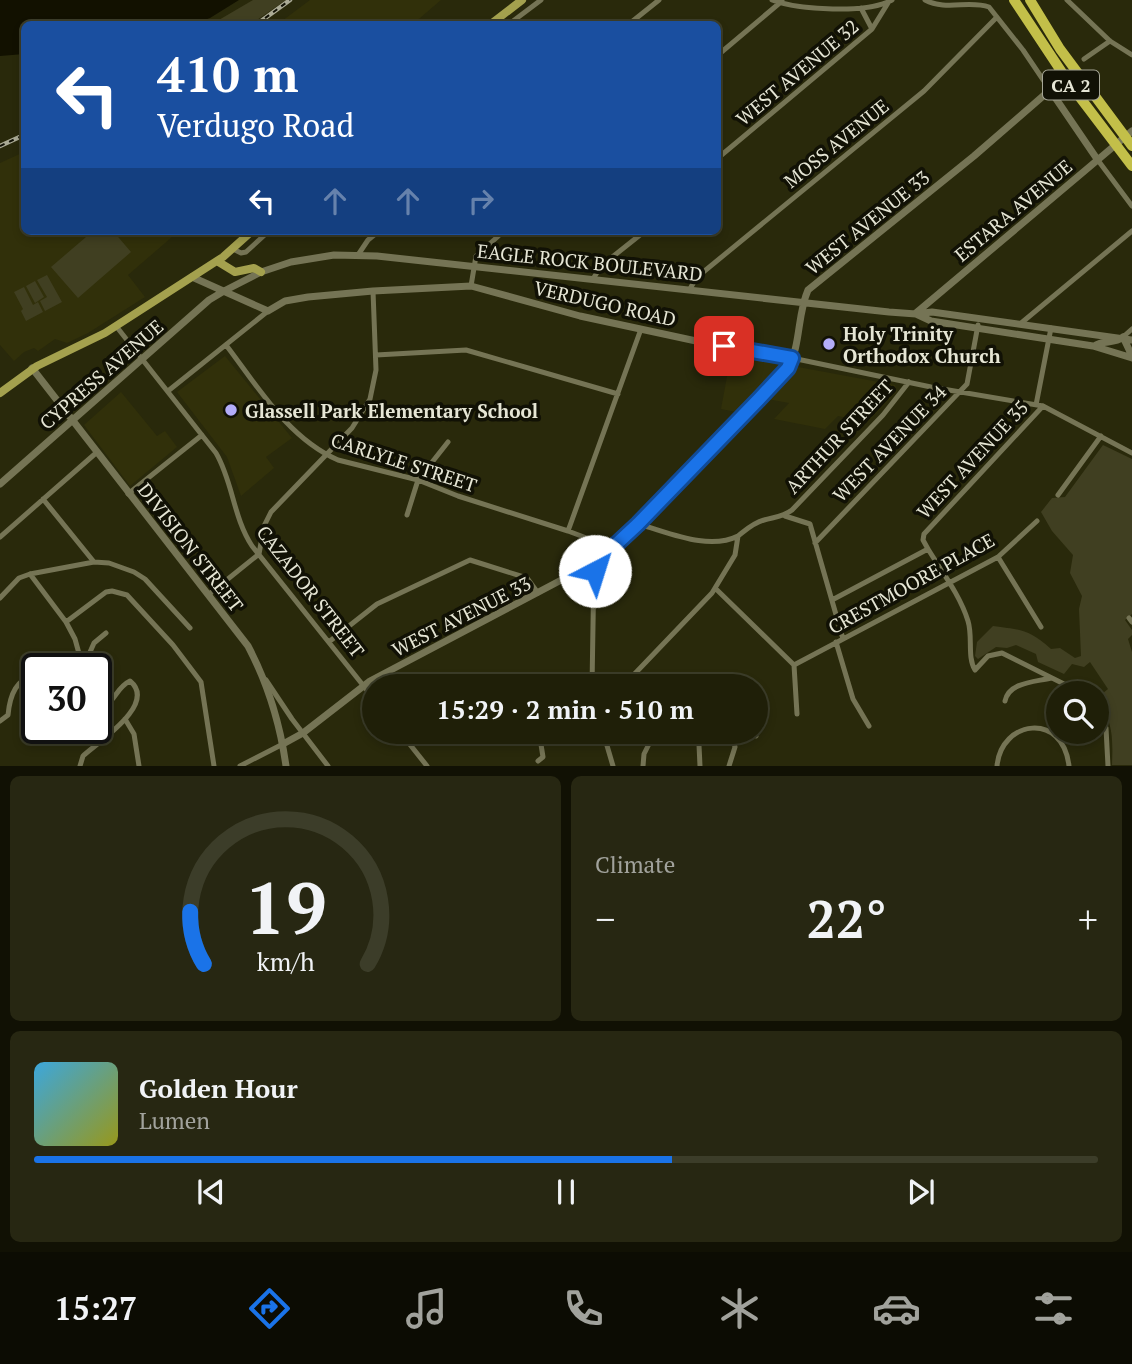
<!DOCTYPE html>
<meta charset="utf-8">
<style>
body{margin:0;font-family:"PT Serif",serif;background:#272712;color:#f1f3f6;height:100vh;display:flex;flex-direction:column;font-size:26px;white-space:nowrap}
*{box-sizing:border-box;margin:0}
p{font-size:23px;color:#a1a29c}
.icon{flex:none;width:38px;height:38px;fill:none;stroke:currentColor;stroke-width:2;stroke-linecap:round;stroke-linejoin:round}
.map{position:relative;height:766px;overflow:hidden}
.sheet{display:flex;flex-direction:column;gap:10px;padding:10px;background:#111104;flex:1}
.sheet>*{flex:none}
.hud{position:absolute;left:21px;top:21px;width:700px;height:214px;border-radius:10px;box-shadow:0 4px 10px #0003,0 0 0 2px #3c3d29;background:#1a4fa0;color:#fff;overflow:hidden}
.buttons{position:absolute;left:1046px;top:681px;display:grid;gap:14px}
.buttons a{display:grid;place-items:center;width:63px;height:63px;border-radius:50%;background:#1f1f08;box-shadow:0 4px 10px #0003,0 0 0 2px #3c3d29;font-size:35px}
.speed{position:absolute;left:21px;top:653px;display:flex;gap:14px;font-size:35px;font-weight:700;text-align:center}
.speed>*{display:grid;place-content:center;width:91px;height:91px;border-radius:50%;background:#1f1f08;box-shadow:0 4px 10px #0003,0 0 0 2px #3c3d29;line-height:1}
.speed .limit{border:4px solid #111;border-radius:10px;background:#fff;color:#111}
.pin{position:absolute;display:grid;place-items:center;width:60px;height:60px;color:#fff;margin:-30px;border-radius:14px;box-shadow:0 4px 10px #0006}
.me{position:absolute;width:77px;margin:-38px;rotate:40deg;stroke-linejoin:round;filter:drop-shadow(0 0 5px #0008)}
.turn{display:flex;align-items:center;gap:24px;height:147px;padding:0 21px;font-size:32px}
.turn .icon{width:91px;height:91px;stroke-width:2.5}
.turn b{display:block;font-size:49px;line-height:60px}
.lanes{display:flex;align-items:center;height:66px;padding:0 21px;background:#0003;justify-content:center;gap:35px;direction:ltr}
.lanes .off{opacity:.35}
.big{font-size:52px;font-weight:700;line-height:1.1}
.sheet .tile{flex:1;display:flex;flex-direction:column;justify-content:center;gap:10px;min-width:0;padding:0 24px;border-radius:10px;background:#272712}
.sheet .dial{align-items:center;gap:0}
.dial svg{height:182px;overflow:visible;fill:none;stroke:#3c3d29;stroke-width:7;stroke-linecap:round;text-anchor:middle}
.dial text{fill:#f1f3f6;stroke:none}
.song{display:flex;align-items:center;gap:21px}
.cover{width:84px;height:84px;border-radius:10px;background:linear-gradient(135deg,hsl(200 70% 55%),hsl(60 70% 35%))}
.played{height:7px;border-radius:4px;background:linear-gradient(90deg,#1a73e8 60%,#3c3d29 60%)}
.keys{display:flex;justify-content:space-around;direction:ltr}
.heat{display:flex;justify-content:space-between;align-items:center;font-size:38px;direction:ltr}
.sheet .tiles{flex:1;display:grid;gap:10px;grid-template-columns:1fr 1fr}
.tile:last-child{grid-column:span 2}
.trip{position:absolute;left:362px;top:674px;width:406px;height:70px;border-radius:35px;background:#1f1f08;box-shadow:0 4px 10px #0003,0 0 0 2px #3c3d29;font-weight:700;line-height:70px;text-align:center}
.menu{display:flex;height:112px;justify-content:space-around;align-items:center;background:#0c0c03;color:#a1a29c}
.menu .icon{width:49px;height:49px}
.menu .current{color:#1a73e8}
.menu b{font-size:32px;color:#f1f3f6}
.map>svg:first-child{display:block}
</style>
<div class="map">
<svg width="1132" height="766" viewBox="0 0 1132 766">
<rect width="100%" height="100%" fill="#29290b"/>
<path fill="#31300a" d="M310 0H441L413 24H278Z
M24 152V231H179L128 275 145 297 88 333 67 343 55 339 38 351 34 348 24 352 14 361 0 345V163Z
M731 355 783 363 778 370 736 412 721 409Z
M225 356 292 438 266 457 274 468 241 496 227 457 177 392Z
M798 367 895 385 897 391 868 422 838 416 825 429 774 419 789 403 767 399Z
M121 392 157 436 165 431 177 447 130 486 84 425Z"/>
<path fill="#403f21" d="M253 0H286L251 24H212Z
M93 231H113L131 252 78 298 51 267Z
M47 275 62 302 45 311 40 301 47 297 37 280Z
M35 281 44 297 35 303 26 286Z
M24 287 33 305 38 302 43 312 26 321 21 311 23 309 14 292Z
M1103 445 1132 459V614L1125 620 1132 630V635L1128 639 1132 652V765H1112C1113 736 1113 723 1097 698L1108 689 1090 662 1084 667 1072 664 1064 674 1038 662 1036 654 1016 645 1007 648 996 647 978 659 975 656 977 642 993 626C1022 630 1028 629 1051 649L1060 648 1075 658 1081 656 1079 609 1082 596 1070 573 1073 555 1052 531 1041 512 1052 498 1065 497Z"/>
<path fill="#121100" d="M0 0H239L210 18 193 24H24V54L0 56Z"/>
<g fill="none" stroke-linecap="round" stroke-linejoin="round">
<path stroke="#757455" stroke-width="5" d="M772 0C799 10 867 14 892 0
M925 0C946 11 969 0 989 7L1023 50 1050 90
M1067 0 1110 41 1132 55
M861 8 872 29
M509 24 541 0
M629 24 659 0
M718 55 782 1
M1084 59 1110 41
M718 158 872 29 888 3
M1097 159 1132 206
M233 249 241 253 246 252 269 231
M358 255 368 240 379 231
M593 279 601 266 645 231
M471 286 476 256 504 231
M690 289 696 278 924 91 997 17
M1020 324 1132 231
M116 326 216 453C233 482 233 517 252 546L374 699
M1123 337 1132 329
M226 345C258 387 288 438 338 460L418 480 458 496 568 531 613 548
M376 355 466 350 618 394
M792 358 931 387 1043 406 1132 453
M168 391 268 311
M1036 405 1051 328
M128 494 202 435
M1058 495 1101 436
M43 499 94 562
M407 515 418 480 448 442
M785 516 810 524 843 639
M638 524C668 532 708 551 738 536
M568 531 641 329
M0 537 96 453
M815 543 967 384 978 325
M928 549C942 572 960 595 968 621 973 637 967 657 975 670L988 656 1002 653 1082 693
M998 557 1041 627
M30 574 66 622 106 592 112 591 127 595 173 645 201 682 214 766
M715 588 794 665 797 714
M208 595 259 554 264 526 271 512 352 428 370 399 376 370 373 291
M0 598 19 578 30 574 94 562 109 563 134 572 145 579 190 628
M832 600 928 549 923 540 924 534 1043 406
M1129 618 1132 622
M66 622 75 639 83 668
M330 641 377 604 470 560 527 578 538 593
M836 642 853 699 869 726
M794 665 998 557 1037 521
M83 668 94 643 106 633
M27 676 30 696 37 705
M266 680 292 719 328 766
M592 686 594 565
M623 686 712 593 735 555 738 536C746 530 753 523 764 520 774 517 783 517 792 510L883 415 909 382
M1005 701C1009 682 1035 682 1051 678
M1097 711 1106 728 1108 766
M125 719 134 734 139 766
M0 721 8 715C10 694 16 680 37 672
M400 732 427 766
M603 732 613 766
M754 732 756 736
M538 761 543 757 539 732
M80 766 83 756C98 742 158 704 130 681 115 688 116 704 96 710
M240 766 283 744
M643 766 644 754 655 732
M700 766 699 745 707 732
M729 766 735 747 731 732
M997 766C1001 720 1063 711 1069 766"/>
<path stroke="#757455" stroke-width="7" d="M192 277 268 311 285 301 308 297 373 291 471 286 580 316 724 347 792 358
M916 313 1132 131
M916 314 931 321 1093 346 1132 358
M1123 337 1132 356
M1094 346C1104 339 1114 345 1123 337
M32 368 248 646C268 684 280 723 286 766
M0 484 209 300 224 291 261 272 291 262 334 255 377 256 889 312 916 314 932 312 1132 340
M283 744 303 733 370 681 603 558 788 368C801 345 797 315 808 290L974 156 1050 90 1097 159"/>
<path stroke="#a4a14e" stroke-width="8" d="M491 24 522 0
M217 261 235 272 254 268 261 272
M0 393 37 366 105 333 223 257 252 231"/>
<path stroke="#c3bf49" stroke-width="10" d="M1014 0 1069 83 1132 166
M1030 0 1060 49 1132 146"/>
<g stroke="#aaaa95" stroke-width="4.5">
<path id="rail" d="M257 24 290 0
M0 146 24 135"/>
</g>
<use href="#rail" stroke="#111105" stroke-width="2" stroke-dasharray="5" stroke-linecap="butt"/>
</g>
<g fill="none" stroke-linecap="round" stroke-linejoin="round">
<g stroke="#114b97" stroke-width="18">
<path id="route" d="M595 571 594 565 638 524 759 399 788 368 792 358 724 346"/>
</g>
<use href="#route" stroke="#1a73e8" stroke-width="12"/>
</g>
<g fill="#b3adf9" stroke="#111105" stroke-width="2.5">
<circle cx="829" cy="344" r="7"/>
<circle cx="231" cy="410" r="7"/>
</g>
<g text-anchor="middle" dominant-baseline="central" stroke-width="7" stroke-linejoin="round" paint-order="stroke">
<rect fill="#111105" stroke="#a6a697" stroke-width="2" x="1043" y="70.5" width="56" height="29" rx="5"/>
<g font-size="18" font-weight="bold" fill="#e6e6d5">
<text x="1071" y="85">CA 2</text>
</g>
<g font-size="19" fill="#e6e6d5" stroke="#111105">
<text transform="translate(797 72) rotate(-40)">WEST AVENUE 32</text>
<text transform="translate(836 143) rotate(-39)">MOSS AVENUE</text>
<text transform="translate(1013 210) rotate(-40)">ESTARA AVENUE</text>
<text transform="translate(867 222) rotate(-39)">WEST AVENUE 33</text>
<text transform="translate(590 262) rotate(6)">EAGLE ROCK BOULEVARD</text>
<text transform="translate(605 303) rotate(13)">VERDUGO ROAD</text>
<text transform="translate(101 374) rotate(-41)">CYPRESS AVENUE</text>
<text transform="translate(839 436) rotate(-47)">ARTHUR STREET</text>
<text transform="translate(889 443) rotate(-46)">WEST AVENUE 34</text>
<text transform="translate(972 459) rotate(-47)">WEST AVENUE 35</text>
<text transform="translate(404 462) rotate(18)">CARLYLE STREET</text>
<text transform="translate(191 547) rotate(52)">DIVISION STREET</text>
<text transform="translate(911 583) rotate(-29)">CRESTMOORE PLACE</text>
<text transform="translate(311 591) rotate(52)">CAZADOR STREET</text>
<text transform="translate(461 616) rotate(-27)">WEST AVENUE 33</text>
</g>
<g font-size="19" font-weight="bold" fill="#e6e6d5" stroke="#111105" text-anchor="start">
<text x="843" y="333">Holy Trinity<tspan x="843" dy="22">Orthodox Church</tspan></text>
<text x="245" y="410">Glassell Park Elementary School</text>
</g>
</g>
</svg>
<div class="buttons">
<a><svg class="icon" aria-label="search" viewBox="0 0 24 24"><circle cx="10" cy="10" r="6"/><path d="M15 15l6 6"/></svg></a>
</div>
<div class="speed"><div class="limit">30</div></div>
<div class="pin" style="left:724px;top:346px;background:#d93025"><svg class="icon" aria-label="arrive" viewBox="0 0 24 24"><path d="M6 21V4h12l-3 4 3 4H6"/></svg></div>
<svg class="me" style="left:595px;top:571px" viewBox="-20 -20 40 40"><circle r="19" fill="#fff"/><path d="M0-13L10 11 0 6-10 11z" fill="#1a73e8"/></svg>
<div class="trip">15:29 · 2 min · 510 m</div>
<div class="hud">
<div class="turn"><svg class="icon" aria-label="left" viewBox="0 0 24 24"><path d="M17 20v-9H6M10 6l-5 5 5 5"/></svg><div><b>410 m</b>Verdugo Road</div></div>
<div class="lanes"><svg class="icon" aria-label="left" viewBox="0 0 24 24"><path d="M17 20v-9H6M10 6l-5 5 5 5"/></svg><svg class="icon off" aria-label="ahead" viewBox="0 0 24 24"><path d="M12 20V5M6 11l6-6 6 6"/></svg><svg class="icon off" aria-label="ahead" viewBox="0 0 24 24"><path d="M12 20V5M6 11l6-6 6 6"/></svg><svg class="icon off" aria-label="right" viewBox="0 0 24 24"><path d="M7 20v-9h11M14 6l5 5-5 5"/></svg></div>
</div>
</div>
<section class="sheet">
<div class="tiles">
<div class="tile dial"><svg viewBox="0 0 100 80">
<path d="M14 69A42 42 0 1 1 86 69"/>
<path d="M14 69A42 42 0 0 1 8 46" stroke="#1a73e8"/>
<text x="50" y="56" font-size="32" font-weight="700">19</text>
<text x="50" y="72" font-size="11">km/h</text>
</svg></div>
<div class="tile"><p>Climate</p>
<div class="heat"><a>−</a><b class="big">22°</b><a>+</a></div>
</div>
<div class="tile">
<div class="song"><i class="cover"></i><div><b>Golden Hour</b><p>Lumen</p></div></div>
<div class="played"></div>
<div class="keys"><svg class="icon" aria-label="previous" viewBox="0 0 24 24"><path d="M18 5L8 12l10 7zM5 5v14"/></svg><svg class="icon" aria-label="pause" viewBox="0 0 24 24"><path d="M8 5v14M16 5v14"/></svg><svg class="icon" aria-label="next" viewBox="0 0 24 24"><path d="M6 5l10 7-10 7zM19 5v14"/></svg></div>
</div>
</div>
</section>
<nav class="menu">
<b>15:27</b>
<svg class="icon current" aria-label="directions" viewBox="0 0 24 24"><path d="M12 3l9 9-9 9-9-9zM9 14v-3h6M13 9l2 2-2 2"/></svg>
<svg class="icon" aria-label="music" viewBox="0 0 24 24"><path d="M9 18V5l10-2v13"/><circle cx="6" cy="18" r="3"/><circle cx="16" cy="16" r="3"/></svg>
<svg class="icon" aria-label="phone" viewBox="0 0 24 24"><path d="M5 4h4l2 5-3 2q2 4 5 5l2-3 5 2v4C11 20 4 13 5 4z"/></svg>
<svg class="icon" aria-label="climate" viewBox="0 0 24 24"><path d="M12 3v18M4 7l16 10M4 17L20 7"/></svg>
<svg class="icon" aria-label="car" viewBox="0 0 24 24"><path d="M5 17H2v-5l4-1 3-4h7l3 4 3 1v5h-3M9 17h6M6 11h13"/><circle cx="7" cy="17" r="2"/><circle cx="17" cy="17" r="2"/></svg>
<svg class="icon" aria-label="filters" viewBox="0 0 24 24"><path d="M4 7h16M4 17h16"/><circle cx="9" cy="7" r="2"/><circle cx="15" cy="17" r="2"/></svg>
</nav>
